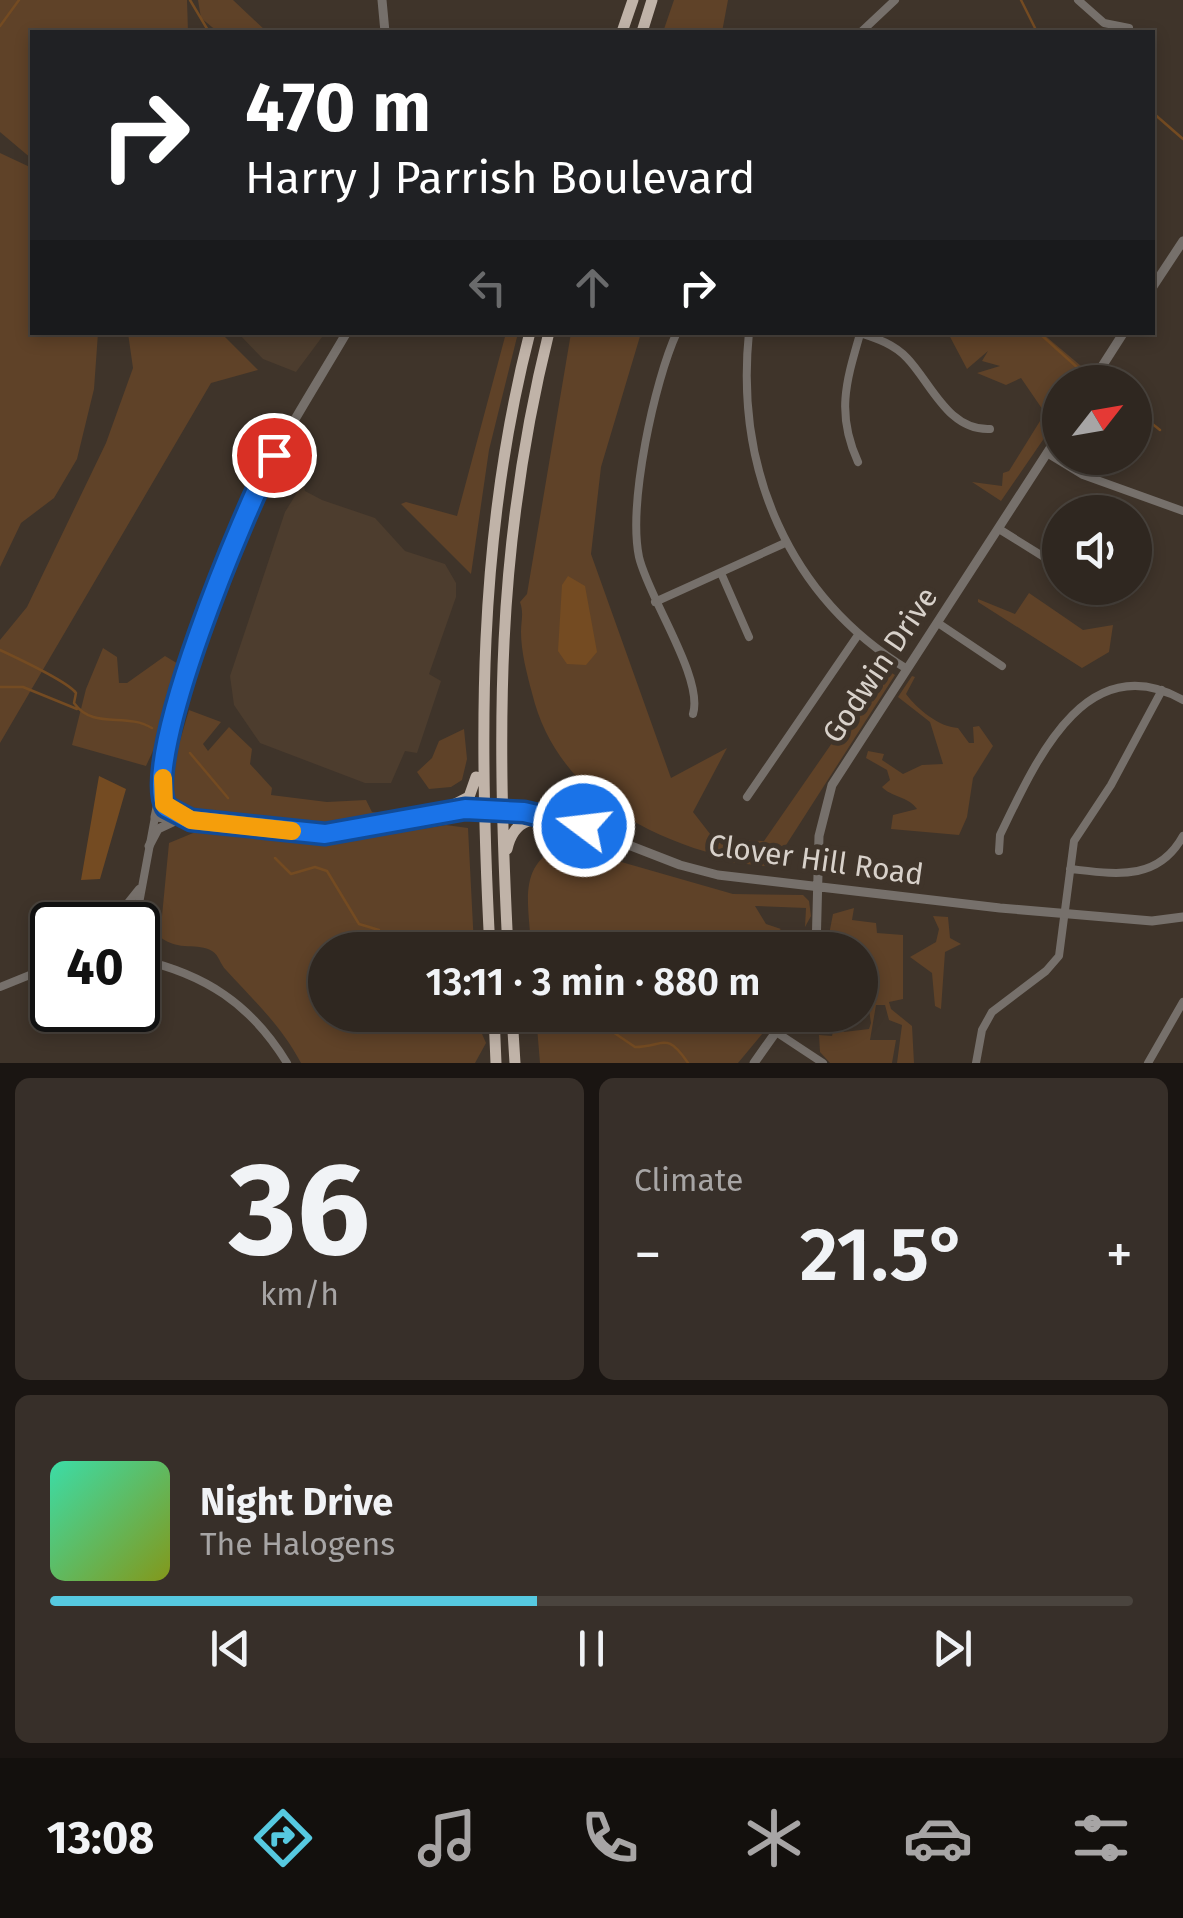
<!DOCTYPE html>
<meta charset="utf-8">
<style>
body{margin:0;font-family:"Fira Sans",sans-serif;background:#372f29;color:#f1f3f6;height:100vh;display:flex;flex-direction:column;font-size:38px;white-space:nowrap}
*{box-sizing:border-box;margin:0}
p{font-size:32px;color:#a7a5a5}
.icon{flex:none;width:55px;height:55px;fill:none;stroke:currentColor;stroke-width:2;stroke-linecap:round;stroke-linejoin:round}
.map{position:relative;height:1063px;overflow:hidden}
.side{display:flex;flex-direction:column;gap:15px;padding:15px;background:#1a1512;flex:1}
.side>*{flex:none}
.hud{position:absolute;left:30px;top:30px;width:1125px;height:305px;border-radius:0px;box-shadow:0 5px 15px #0003,0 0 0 2px #4a443e;background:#202124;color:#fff;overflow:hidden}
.needle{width:65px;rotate:59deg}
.tools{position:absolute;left:1042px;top:365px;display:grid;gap:20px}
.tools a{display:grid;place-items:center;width:110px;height:110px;border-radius:50%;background:#2f2720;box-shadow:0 5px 15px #0003,0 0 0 2px #4a443e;font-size:50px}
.speed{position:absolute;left:30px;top:902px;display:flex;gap:20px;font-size:50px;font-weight:700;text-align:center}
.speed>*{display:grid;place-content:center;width:130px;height:130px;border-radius:50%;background:#2f2720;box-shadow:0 5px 15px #0003,0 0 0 2px #4a443e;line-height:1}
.speed .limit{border:5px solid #111;border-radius:15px;background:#fff;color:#111}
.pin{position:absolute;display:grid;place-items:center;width:85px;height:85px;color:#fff;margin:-42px;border:5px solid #fff;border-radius:50%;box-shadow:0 2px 10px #0007}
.me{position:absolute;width:110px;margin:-55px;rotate:285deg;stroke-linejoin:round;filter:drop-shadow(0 0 8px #0008)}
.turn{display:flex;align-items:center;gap:35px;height:210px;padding:0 50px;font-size:45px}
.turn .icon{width:130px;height:130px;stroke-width:2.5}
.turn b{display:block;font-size:70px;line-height:85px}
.lanes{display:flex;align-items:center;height:95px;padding:0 50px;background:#0003;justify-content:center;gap:50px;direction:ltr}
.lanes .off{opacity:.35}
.big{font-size:75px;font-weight:600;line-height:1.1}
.side .card{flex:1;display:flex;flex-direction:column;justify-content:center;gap:15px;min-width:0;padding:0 35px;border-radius:15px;background:#372f29}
.side .dial{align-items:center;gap:0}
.dial b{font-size:130px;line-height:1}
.song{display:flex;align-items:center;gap:30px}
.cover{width:120px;height:120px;border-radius:15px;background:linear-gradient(135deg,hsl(160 70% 55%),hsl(70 70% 35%))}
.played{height:10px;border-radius:5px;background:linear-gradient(90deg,#56c9e0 45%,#4a443e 45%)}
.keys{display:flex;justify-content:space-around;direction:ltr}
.heat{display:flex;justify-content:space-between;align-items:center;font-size:55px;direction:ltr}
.side .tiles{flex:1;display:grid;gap:15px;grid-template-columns:1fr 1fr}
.card:last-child{grid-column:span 2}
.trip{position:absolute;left:308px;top:932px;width:570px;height:100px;border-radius:50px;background:#2f2720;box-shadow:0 5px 15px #0003,0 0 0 2px #4a443e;font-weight:600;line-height:100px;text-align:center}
.tab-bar{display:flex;height:160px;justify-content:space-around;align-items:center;background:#13100d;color:#a7a5a5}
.tab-bar .icon{width:70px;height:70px}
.tab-bar .active{color:#56c9e0}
.tab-bar b{font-size:45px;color:#f1f3f6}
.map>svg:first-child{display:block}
</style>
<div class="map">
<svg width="1183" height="1063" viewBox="0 0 1183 1063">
<rect width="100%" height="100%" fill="#3f342a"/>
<path fill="#4d3d2e" d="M238 333H325L296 372 263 359Z
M303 483 305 491 322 500 375 518 405 551 445 564 456 583V597L429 674 441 681 417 753 405 751 391 783H365L260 743 234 705 230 676 285 512Z"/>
<path fill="#5f4228" d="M0 0H187L188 32H32V159L0 132Z
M198 0H233L267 32H218L201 18Z
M674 0H728L722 32H663Z
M0 153 32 168V332L98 333 94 389 77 459 54 498 21 523 0 567Z
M128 333H221L258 370 211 383 0 743V640L27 607 106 443 133 368Z
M506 333H518L489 450 471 574 401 504 406 502 457 516Z
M571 333H641L601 467 591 554 671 778 727 748 693 812 714 839 764 841 884 668 895 675 772 867 729 862V858C642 837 555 789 532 693 527 674 521 652 521 632 521 621 524 613 520 602L527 594Z
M948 333H1042L1081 366 1079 382H1060V415L1001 501 972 482 1002 486 1003 473 1009 471 1045 413 1021 378 1006 385 977 373 1000 366 982 361 988 351 967 369Z
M1029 593 1083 630 1113 625 1109 652 1082 668 978 602V599L1015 614Z
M103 648 117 657 119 683H127L165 656 180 665 171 712 146 766 72 745 86 689Z
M912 676 915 677 906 694C917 709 939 727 958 728L969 743H974L973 727 979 726 993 746 973 778 967 817 959 835 891 829 893 815 917 809C908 796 891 797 882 787L890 780 887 770 866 758 868 751 884 754 882 760 903 774 922 765 943 764 930 722 898 697Z
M189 710 221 722 203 744 208 751 229 727 252 749 250 764 272 788 271 795 327 802 366 800 372 812 386 814 332 825 189 812 166 788Z
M464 729 467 759 462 780 451 787 429 789 417 772 432 758 439 741Z
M446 825 468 828 474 946C449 936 422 923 396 938L397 950H325V1015H482L479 1027 486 1043 475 1063H301C280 1024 255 1002 226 970 220 964 219 955 212 951 198 942 179 952 160 937L169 843 198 831 340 842Z
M562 845 733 894 803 895 809 901 811 916 805 927 806 908 755 906 766 924 781 929 774 934 772 950H531C530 906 515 866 562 845Z
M854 908 852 920 876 923 877 933 903 935V999L889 1002 891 1009 912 1026 914 1063H897L902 1025 889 1020 885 1005H876L870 1040H896L892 1063H830L820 1052 819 1035 832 1036 835 1022 844 1032 869 1029 871 1023 860 950H826L833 914Z
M933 916 948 917 950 938 961 944 945 952 941 1009 935 1006 932 973 910 957 936 942 939 929Z
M536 1015H778L738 1063H540Z"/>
<path fill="#744b22" d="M568 576 585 586 597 652 586 665 567 664 558 651 562 585Z
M99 776 126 789 100 879 81 880Z"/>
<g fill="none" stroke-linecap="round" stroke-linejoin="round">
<path stroke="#744b22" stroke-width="2.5" d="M190 0 209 32
M1021 0 1037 32
M0 26 19 0
M1152 112 1183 139
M1038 332 1079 369
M1135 410 1160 430
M0 650C15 657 68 682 76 693L74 703C93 730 126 712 152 728
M0 687H23L77 709
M190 753 228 798
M275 858 291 874 315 867 327 871 359 924 379 930 382 950
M544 1015 575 1031 610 1030 635 1047C664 1047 666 1030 688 1063"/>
<path stroke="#76706b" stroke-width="8" d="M1078 0 1104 23 1129 28
M861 32 895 0
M677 332C654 382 628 504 639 557 648 597 704 678 693 714
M749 332C735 469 788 596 907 669
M857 332C875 338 893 343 907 358 931 383 948 431 990 429
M1047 453 1083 475 1183 511
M858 462C836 414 846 382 860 334
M999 529 1060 567
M721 573 749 637
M655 602 785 543
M938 623 1002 666
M747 797 858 635
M999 851 1000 835C1035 763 1085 645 1183 700
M1070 869C1115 874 1158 882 1183 836
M123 925 127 904 139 889
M135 925 155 817
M138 959C205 974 251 1004 287 1063
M0 987 52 966
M776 1032 823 1063
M976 1063 982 1030 992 1012 1046 971 1059 956 1074 841 1111 785 1162 690
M1148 1063 1183 1002"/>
<path stroke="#76706b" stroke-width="9" d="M382 0 385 32
M1152 288 1183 241
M347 332C306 402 261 470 230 546 194 633 175 725 155 817L337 834 444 810 544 815
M1092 382 1124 332
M161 794 166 807 184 817
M559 818 680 865 718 875 1000 908 1152 921 1183 917
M149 846 158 829 173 822
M816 950 819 836 832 785 1060 433
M754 1063 788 1015"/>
<path stroke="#c0b3a8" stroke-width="11" d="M622 32 633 0
M642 32 652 0
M444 810 469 797 476 777
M507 849C514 817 535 817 564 819
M490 950C479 740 477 537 530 332
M508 950C497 730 495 549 549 332
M494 1015 496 1063
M512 1015 515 1063"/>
</g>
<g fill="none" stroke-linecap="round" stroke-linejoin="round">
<g stroke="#114b97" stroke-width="25">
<path id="route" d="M274 455C245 508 140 759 166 807L191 820 325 834 465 809 524 812 584 826"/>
</g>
<use href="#route" stroke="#1a73e8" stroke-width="18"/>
<path stroke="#f59e0b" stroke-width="18" d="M163 778 164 804 191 820 292 831"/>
</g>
<g text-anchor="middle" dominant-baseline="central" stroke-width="10" stroke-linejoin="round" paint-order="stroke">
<g font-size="30" fill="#d8d1ca" stroke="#3f342a">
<text transform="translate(880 665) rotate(-56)">Godwin Drive</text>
<text transform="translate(816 860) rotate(8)">Clover Hill Road</text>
</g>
</g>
</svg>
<div class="tools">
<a><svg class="needle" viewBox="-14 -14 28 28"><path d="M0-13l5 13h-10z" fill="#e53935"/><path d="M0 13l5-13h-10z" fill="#a7a5a5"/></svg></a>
<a><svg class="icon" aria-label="sound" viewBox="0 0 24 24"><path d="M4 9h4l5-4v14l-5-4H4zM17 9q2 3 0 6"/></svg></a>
</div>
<div class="speed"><div class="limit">40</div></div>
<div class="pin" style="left:274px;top:455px;background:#d93025"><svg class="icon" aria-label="arrive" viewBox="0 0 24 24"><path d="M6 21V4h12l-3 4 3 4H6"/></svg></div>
<svg class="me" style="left:584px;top:826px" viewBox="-20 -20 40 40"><circle r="17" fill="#1a73e8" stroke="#fff" stroke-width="3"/><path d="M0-11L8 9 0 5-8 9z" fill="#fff"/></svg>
<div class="trip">13:11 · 3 min · 880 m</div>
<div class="hud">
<div class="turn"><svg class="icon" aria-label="right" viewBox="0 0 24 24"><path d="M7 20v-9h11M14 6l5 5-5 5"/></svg><div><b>470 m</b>Harry J Parrish Boulevard</div></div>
<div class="lanes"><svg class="icon off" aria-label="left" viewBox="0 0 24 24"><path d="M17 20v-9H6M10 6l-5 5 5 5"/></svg><svg class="icon off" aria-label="ahead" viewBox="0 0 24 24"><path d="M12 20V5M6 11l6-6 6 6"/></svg><svg class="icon" aria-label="right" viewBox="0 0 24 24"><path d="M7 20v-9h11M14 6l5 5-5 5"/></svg></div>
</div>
</div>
<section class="side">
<div class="tiles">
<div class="card dial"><b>36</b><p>km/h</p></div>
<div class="card"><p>Climate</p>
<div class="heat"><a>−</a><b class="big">21.5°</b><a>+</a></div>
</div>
<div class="card">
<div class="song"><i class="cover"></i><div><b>Night Drive</b><p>The Halogens</p></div></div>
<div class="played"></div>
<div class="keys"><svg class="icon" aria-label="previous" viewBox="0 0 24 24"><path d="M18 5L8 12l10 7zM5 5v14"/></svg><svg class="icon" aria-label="pause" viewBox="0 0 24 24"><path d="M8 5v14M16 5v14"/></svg><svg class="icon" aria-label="next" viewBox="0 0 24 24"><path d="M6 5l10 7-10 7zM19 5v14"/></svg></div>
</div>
</div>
</section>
<nav class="tab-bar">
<b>13:08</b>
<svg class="icon active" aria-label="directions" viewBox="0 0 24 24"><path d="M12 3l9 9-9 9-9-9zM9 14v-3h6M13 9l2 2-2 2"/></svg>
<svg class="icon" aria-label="music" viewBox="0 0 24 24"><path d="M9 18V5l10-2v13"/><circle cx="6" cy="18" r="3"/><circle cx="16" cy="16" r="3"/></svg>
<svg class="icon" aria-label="phone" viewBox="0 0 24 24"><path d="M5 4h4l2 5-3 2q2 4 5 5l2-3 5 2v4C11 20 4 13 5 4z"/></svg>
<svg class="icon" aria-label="climate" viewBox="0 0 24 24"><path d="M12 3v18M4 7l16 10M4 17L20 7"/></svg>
<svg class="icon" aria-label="car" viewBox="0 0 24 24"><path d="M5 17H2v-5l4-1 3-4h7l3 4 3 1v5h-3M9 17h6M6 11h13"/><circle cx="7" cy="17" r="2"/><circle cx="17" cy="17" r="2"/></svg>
<svg class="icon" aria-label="filters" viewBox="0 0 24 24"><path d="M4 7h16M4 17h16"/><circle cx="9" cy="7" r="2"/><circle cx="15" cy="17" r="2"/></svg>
</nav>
